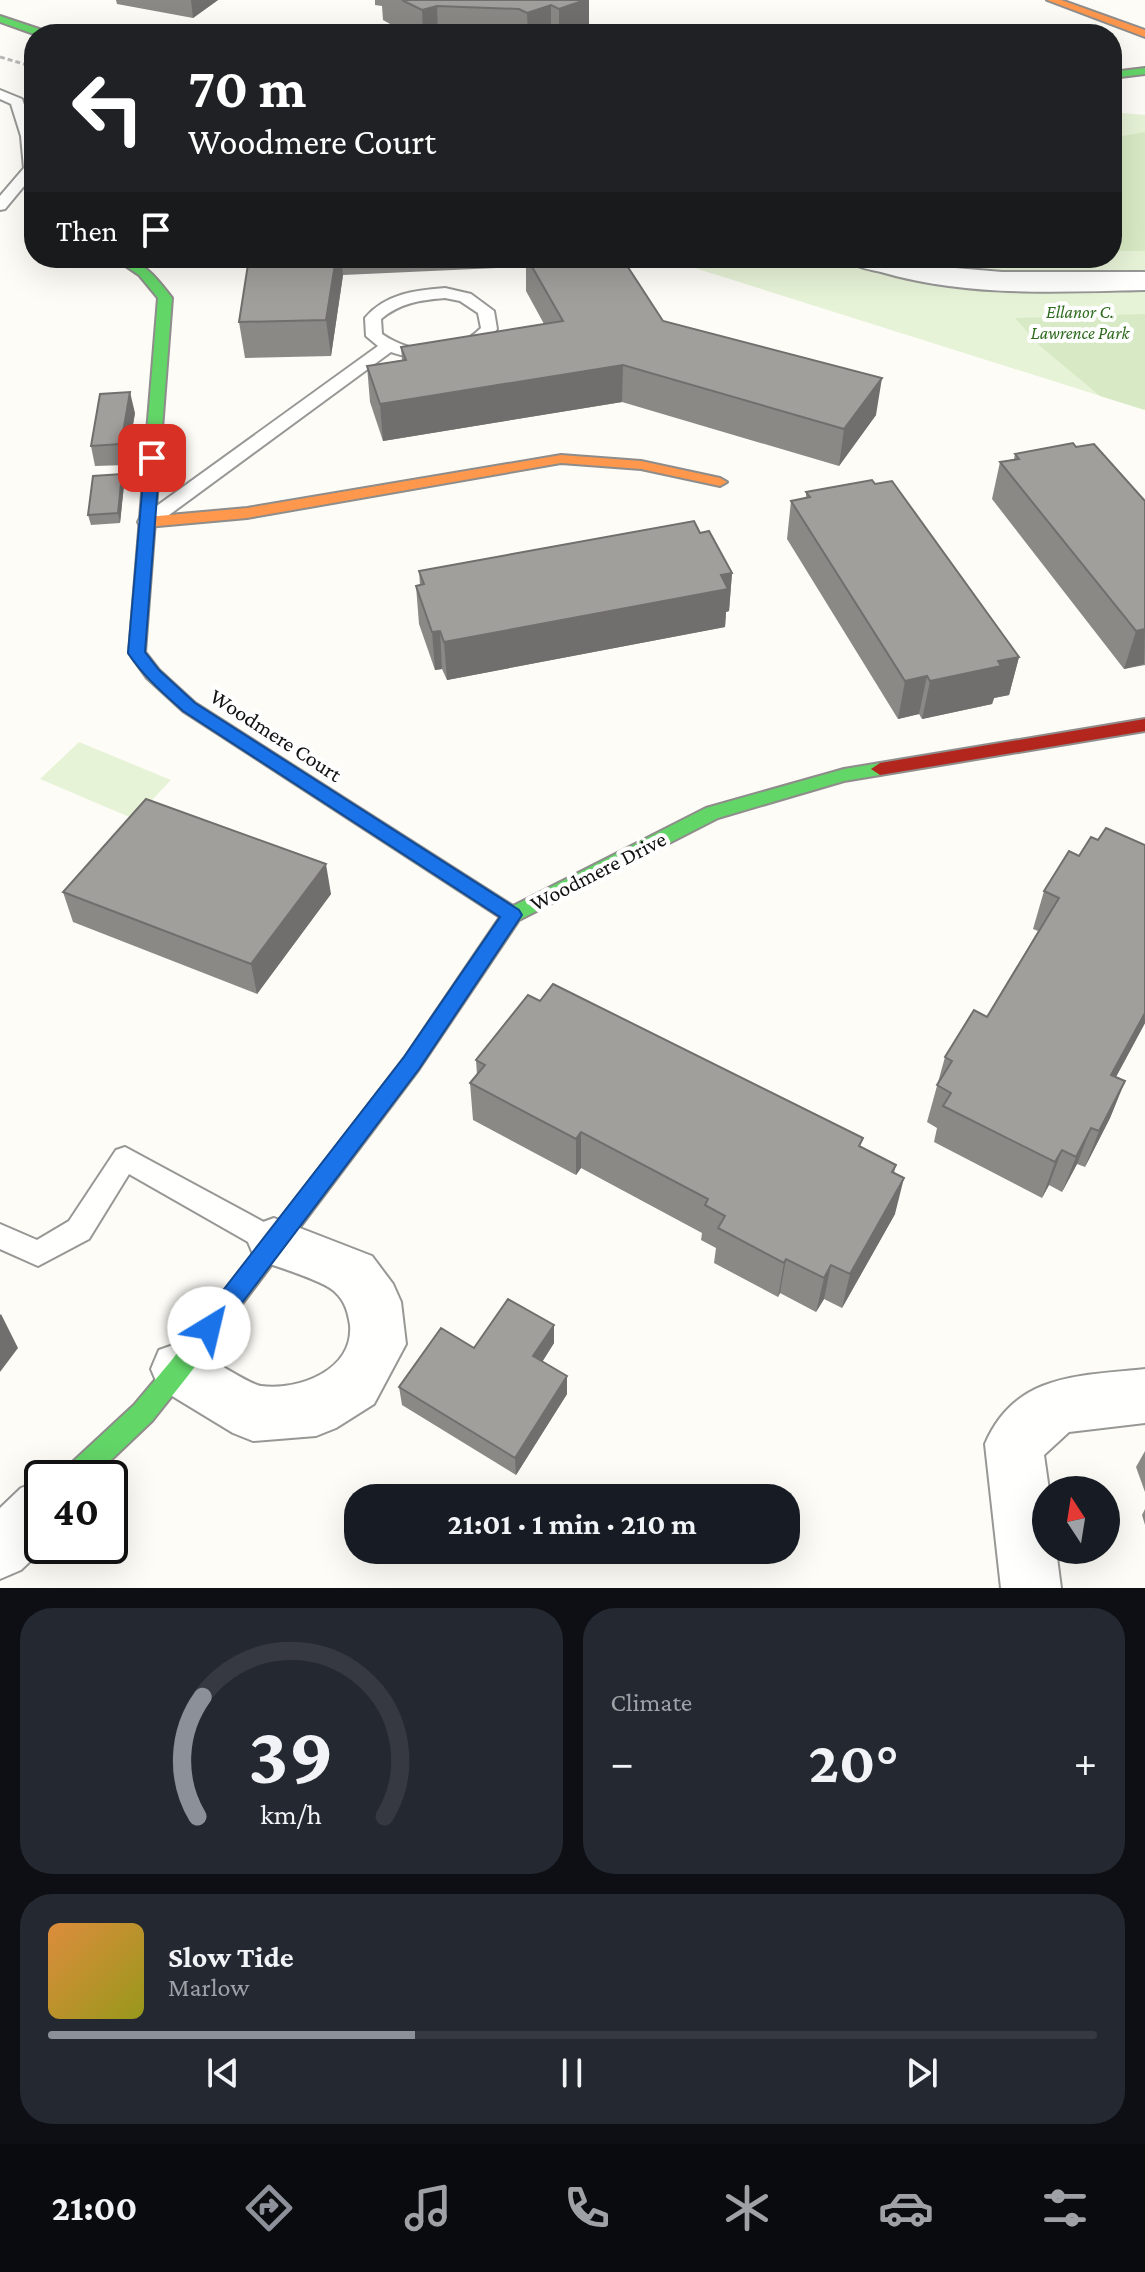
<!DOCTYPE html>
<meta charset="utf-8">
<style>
body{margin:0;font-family:"Crimson Pro",serif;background:#242831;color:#f1f3f6;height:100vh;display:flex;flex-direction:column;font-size:30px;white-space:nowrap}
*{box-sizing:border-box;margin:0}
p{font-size:26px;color:#9ea1a6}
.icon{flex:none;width:44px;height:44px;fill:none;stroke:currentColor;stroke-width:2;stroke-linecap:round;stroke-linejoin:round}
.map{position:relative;height:1588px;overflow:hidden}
.panel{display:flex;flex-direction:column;gap:20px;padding:20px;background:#0d0f14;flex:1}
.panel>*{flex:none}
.guide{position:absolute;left:24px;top:24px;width:1098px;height:244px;border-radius:32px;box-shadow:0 8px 32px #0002;background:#202124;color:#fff;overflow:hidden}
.needle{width:52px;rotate:348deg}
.fabs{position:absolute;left:1032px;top:1476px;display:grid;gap:16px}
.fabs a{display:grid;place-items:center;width:88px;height:88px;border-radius:50%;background:#171b24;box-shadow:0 8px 32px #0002;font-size:40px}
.speed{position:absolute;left:24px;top:1460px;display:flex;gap:16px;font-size:40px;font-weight:700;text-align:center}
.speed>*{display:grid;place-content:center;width:104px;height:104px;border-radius:50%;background:#171b24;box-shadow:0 8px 32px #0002;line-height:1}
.speed .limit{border:4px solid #111;border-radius:12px;background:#fff;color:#111}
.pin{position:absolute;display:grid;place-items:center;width:68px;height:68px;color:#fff;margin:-34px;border-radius:16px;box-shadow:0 4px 12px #0006}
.me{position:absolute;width:88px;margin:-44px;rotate:36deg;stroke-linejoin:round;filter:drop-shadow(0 0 6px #0008)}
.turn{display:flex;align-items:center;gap:28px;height:168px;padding:0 32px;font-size:36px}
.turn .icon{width:104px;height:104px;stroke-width:2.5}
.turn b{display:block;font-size:56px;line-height:68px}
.then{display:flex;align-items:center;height:76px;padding:0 32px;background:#0003;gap:16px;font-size:30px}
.big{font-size:60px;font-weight:700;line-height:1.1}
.panel .card{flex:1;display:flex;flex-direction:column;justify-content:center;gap:12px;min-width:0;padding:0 28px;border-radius:32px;background:#242831}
.panel .dial{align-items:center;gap:0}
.dial svg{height:208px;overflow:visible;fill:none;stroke:#363941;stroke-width:7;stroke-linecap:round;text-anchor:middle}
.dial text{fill:#f1f3f6;stroke:none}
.song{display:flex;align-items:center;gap:24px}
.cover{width:96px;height:96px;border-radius:12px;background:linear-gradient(135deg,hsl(30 70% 55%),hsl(60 70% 35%))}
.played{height:8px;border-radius:4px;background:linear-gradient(90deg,#8c9099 35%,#363941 35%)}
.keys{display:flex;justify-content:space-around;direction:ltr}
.heat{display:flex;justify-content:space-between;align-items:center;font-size:44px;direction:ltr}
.panel .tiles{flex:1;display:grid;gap:20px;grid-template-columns:1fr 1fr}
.card:last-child{grid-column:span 2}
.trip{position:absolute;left:344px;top:1484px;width:456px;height:80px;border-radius:32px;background:#171b24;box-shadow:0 8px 32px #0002;font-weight:700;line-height:80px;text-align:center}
.tabs{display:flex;height:128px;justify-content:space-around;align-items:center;background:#090b0e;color:#9ea1a6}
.tabs .icon{width:56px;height:56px}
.tabs .active{color:#8c9099}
.tabs b{font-size:36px;color:#f1f3f6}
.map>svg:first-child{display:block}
</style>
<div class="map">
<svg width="1145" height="1588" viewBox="0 0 1145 1588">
<rect width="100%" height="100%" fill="#fdfcf7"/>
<path fill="#e7f3d7" d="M1112 112 1145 115V410L663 258H1112Z
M79 742 171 780 134 819 40 779Z"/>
<path fill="#d8eac5" d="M1145 132V251H1112V138Z
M1145 314V410L1100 396 1040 346 1015 318Z"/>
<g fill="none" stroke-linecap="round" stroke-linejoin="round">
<g stroke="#979795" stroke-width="4">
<path id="lane" d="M0 90 22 99 34 133V174L5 209 0 210V196L24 168 21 136 11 104 0 99Z
M445 288 471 294 494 311 497 329C471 363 430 365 391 352L154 526H140L138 522 140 518 378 346 366 336 365 318C385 294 416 290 445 288ZM445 298 460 301 478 313 481 328C453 356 414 356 382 334L381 319C400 303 420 300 445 298Z
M125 1147 284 1233 288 1242 284 1251 274 1254 264 1251 129 1174 89 1239 38 1266 0 1249V1224L37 1240 69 1221 116 1150Z"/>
</g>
<g stroke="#979795" stroke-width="4">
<path id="street" d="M848 258H896L932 266 1002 272H1145V290C1057 292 966 297 881 272 869 269 855 268 848 258Z
M274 1218 372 1256 393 1284 401 1302 406 1344 374 1404 336 1428 316 1436 253 1441 233 1433 159 1388 151 1369 159 1350 179 1343C199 1350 247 1384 261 1386 299 1391 354 1370 350 1325 348 1312 345 1301 335 1292 325 1281 272 1265 255 1259L248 1242 255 1225Z
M1145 1369V1423L1069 1432 1044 1455 1049 1490H1046V1550H1056L1061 1588H1001L985 1444C1015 1373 1080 1376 1145 1369Z
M42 1480V1546H46L21 1570 0 1579V1508L21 1488Z"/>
</g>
<g stroke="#8e8d8b" stroke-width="4">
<path id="fast" d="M0 16 48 32 49 34H34L0 22Z
M1145 68V74L1112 78V72Z
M114 258C142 258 156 277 172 298L145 652 159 670 195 703 513 906 706 808 844 769 880 763 889 769 880 775 844 781 718 818 519 920 419 1069 187 1377 152 1421 92 1478H62L65 1469 134 1405 171 1361 405 1057 500 917 183 711 147 678 129 653 158 298 139 275Z"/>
</g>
<g stroke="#8e8d8b" stroke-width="4">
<path id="slow" d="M1047 0H1061L1145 30V37Z
M561 455 641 461 720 478 727 482 720 486 641 469 561 463 247 518 147 527 139 522 147 517 247 508Z"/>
</g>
<g stroke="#8e8d8b" stroke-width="4">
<path id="jam" d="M1145 719V731L880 775 871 769 880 763Z"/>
</g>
<path stroke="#b9b9b8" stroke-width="3" stroke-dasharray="5 3" stroke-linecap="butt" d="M0 57 34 67"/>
<use href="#lane" fill="#fffffe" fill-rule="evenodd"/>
<use href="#street" fill="#fffffe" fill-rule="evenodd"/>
<use href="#fast" fill="#63d668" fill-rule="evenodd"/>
<use href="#slow" fill="#ff974d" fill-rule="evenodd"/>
<use href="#jam" fill="#b3261e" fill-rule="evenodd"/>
</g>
<path fill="#8a8986" d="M116 0H218L193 18 117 4Z
M375 0H589V30L578 34H408L383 20 382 6 375 5Z
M246 258H497V268L343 275 331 356 245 358 239 322 249 259Z
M526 258H622L663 321 876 415 839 466 622 402 383 441 370 402 367 366 402 360 401 347 544 324 526 291Z
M135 413 126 465 95 466 91 446Z
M1076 447 1145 501V665L1124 669 992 499 1000 462 1014 459 1015 454Z
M124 485 120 523 91 525 88 515Z
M806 492 1019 657 1009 695 994 698 992 704 922 719 919 714 898 719 787 539 791 501 806 498Z
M700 533 732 573 729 611 726 612 725 627 447 680 442 669 435 670 419 624 416 586 420 585 419 571Z
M1098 840 1145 845V1023L1116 1077 1125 1081 1110 1118 1085 1167 1077 1164 1062 1192 1049 1185 1042 1198 934 1142 937 1128 927 1122 945 1057 987 1017 1038 931 1033 929 1044 891 1079 856Z
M63 892 331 894 257 994 73 922Z
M476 1060 861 1147 896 1165 894 1173 895 1214 842 1308 824 1299 816 1312 780 1293 778 1297 714 1263 716 1248 701 1240 702 1233 581 1168 576 1175 473 1120 470 1083 477 1075Z
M554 1325V1343L542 1362 567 1394 516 1475 402 1405 399 1387 474 1348Z
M1145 1451V1492L1136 1467Z
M1145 1509V1525L1142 1515Z"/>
<path fill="#716f6d" d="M191 0H218L193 18Z
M585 0H589V30L578 34H559V9Z
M551 5V34H528L527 13Z
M437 6 438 34H423L422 10Z
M336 258H341L343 275 331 356 326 320Z
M623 365 622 402 383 441 380 404Z
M882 378 876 415 839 466 844 429Z
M130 392 135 413 126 465 121 444Z
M122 474 124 485 120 523 118 513Z
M732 573 729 611 726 612 725 627 447 680 444 642Z
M1145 629 1144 664 1124 669 1136 631Z
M440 631 442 669 435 670 432 632Z
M1019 657 1009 695 994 698 992 704 922 719 930 681 998 661Z
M927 676 919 714 898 719 905 681Z
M326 864 331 894 257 994 251 964Z
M1145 1013V1023L1097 1112 1111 1075Z
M1125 1081 1110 1118 1085 1167 1099 1131Z
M1091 1128 1077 1164 1062 1192 1076 1157Z
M581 1132V1168L576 1175V1139Z
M1062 1150 1049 1185 1042 1198 1055 1162Z
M904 1178 895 1214 842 1308 850 1274Z
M786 1259 780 1293 778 1297 784 1263Z
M831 1265 824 1299 816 1312 824 1278Z
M1 1314 18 1348 0 1372V1315Z
M554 1325V1343L534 1375 533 1356Z
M567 1376V1394L516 1475 515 1458Z"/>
<path fill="#a19f9c" stroke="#716f6d" stroke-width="2" d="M402 0H585L559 9 551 5 527 13 519 9 437 6 422 10Z
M249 258H336L326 320 239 322Z
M527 258H622L663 321 882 378 844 429 623 365 380 404 367 366 406 360 401 347 563 321Z
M130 392 121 444 91 446 100 394Z
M1073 443 1076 447 1094 444 1145 501V629L1136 631 1000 462 1019 459 1015 454Z
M122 474 118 513 88 515 93 476Z
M872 480 875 484 892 481 1019 657 998 661 1001 666 930 681 927 676 905 681 791 501 810 497 806 492Z
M694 521 700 533 709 531 732 573 721 575 728 589 444 642 440 631 432 632 416 586 424 584 419 571Z
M146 799 326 864 251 964 63 892Z
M1106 828 1145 845V1013L1111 1075 1125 1081 1099 1131 1091 1128 1076 1157 1062 1150 1055 1162 943 1106 951 1093 937 1085 952 1061 945 1057 974 1010 987 1017 1059 898 1044 891 1069 851 1079 856 1091 837 1098 840Z
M553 984 863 1138 859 1146 896 1165 892 1172 904 1178 850 1274 831 1265 824 1278 786 1259 784 1263 718 1228 725 1216 705 1205 708 1199 581 1132 576 1139 470 1083 485 1065 476 1060 528 995 540 1001Z
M508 1299 554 1325 533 1356 567 1376 515 1458 399 1387 441 1328 474 1348Z"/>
<path fill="#1a73e8" stroke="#114b97" stroke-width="2" d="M152 453 160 458 145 652 159 670 195 703 519 910 522 915 419 1069 217 1336 209 1339 200 1336 197 1328 200 1320 404 1057 500 917 183 711C163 693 143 676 128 653L145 458Z"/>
<g text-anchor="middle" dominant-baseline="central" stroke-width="8" stroke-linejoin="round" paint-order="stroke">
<g font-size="18" font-style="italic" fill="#2f6b1f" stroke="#fff">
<text x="1080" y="312">Ellanor C.<tspan x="1080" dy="21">Lawrence Park</tspan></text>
</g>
<g font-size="22" fill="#111" stroke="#fff">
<text transform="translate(276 735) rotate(33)">Woodmere Court</text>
<text transform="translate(598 871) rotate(-27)">Woodmere Drive</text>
</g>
</g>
</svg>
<div class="fabs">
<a><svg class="needle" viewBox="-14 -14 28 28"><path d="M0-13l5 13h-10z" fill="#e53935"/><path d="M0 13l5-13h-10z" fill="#9ea1a6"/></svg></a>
</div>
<div class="speed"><div class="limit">40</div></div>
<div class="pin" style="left:152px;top:458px;background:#d93025"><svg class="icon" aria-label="arrive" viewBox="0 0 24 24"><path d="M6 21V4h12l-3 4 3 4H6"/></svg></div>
<svg class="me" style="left:209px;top:1328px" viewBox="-20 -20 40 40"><circle r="19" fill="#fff"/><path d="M0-13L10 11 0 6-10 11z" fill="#1a73e8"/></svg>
<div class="trip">21:01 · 1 min · 210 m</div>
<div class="guide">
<div class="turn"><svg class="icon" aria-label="left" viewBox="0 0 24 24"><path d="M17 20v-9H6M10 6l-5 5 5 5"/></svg><div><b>70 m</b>Woodmere Court</div></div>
<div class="then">Then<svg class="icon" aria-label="arrive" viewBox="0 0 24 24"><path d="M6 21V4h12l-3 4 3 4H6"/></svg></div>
</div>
</div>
<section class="panel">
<div class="tiles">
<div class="card dial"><svg viewBox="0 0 100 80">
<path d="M14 69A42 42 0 1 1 86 69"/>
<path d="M14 69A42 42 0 0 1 16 23" stroke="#8c9099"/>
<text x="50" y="56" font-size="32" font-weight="700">39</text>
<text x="50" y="72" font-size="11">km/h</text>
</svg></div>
<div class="card"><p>Climate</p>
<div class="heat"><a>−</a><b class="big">20°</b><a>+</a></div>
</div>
<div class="card">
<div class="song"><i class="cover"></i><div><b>Slow Tide</b><p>Marlow</p></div></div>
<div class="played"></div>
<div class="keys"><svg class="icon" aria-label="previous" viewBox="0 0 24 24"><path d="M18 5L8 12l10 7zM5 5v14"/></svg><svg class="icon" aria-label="pause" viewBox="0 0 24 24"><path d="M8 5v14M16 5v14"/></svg><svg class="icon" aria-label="next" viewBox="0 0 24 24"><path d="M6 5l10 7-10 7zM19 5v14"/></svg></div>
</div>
</div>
</section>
<nav class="tabs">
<b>21:00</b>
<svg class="icon active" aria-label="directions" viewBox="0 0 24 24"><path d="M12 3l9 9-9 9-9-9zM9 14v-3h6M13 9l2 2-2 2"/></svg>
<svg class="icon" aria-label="music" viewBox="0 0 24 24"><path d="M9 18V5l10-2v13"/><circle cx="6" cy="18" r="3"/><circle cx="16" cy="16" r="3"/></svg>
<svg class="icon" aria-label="phone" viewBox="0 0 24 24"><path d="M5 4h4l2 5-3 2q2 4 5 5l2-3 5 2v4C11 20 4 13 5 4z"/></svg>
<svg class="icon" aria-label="climate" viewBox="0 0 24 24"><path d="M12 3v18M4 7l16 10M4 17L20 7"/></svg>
<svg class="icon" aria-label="car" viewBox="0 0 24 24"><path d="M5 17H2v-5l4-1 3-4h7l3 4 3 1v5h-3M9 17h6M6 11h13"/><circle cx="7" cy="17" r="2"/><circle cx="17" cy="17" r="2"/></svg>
<svg class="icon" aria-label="filters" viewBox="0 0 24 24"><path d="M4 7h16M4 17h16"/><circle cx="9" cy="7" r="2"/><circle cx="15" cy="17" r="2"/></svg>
</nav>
